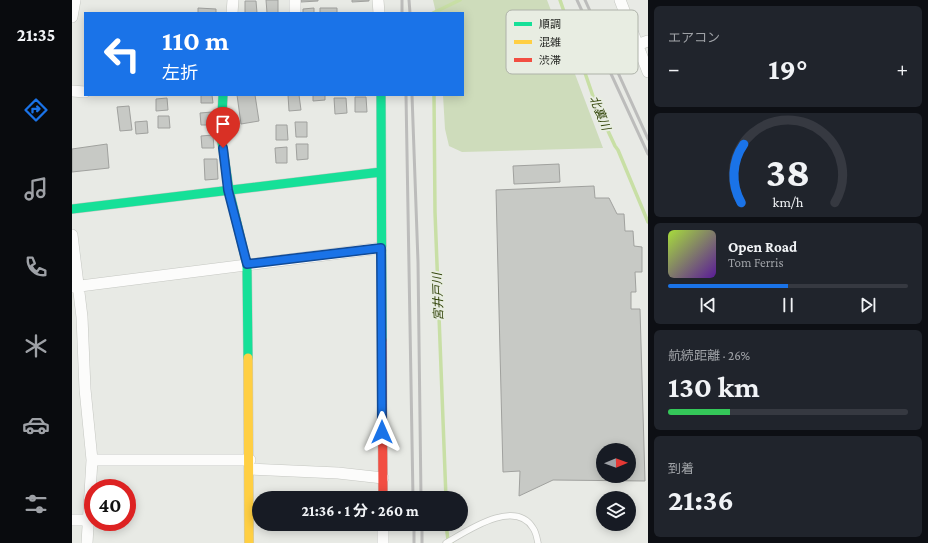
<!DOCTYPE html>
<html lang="ja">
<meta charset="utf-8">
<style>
body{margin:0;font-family:"Crimson Pro","Noto Sans JP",serif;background:#20242c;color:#f1f3f6;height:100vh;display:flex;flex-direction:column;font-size:15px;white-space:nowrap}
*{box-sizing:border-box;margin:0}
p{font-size:13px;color:#9ea1a6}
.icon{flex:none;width:22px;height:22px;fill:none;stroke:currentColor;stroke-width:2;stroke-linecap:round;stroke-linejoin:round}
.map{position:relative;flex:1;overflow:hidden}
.drawer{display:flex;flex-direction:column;gap:6px;padding:6px;background:#0d0f14;width:280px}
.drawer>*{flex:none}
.hud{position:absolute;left:12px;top:12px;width:380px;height:84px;border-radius:0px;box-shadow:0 2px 10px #0003;background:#1a73e8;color:#fff;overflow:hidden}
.needle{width:26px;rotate:89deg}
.tools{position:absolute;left:524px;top:443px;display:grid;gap:8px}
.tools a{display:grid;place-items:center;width:40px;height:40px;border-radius:50%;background:#171b24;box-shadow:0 2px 10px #0003;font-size:20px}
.speed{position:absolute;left:12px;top:479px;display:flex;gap:8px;font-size:20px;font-weight:700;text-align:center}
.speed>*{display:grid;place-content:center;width:52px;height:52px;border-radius:50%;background:#171b24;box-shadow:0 2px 10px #0003;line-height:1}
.speed .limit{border:6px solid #d22;background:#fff;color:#111}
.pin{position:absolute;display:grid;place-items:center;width:34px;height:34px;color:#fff;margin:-41px -17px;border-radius:50% 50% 50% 0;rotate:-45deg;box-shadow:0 0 4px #0007}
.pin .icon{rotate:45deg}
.me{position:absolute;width:44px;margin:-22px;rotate:0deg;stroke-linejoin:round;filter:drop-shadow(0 0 3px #0008)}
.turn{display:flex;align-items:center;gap:14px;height:84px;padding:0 12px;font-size:18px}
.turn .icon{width:52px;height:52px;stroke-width:2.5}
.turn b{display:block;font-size:28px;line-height:34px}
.big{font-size:30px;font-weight:700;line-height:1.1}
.drawer .widget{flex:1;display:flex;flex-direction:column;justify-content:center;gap:6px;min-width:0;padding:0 14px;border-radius:6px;background:#20242c}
.drawer .dial{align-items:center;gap:0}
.dial svg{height:104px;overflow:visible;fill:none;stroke:#363941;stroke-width:7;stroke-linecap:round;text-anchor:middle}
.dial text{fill:#f1f3f6;stroke:none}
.song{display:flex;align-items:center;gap:12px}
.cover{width:48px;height:48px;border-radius:6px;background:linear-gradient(135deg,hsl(80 70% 55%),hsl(270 70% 35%))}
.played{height:4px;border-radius:2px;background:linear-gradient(90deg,#1a73e8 50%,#363941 50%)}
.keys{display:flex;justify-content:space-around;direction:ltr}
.heat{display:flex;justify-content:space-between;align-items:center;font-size:22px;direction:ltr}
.charge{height:6px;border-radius:3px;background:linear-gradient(90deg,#34c759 26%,#363941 0)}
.trip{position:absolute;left:180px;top:491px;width:216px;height:40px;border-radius:20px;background:#171b24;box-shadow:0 2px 10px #0003;font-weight:700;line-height:40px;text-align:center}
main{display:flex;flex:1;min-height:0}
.dock{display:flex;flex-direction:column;width:72px;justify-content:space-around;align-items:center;background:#090b0e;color:#9ea1a6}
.dock .icon{width:28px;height:28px}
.dock .selected{color:#1a73e8}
.dock b{font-size:18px;color:#f1f3f6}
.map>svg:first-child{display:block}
</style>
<main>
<nav class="dock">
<b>21:35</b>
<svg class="icon selected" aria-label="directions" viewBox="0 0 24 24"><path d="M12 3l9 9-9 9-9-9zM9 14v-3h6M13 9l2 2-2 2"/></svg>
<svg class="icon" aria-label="music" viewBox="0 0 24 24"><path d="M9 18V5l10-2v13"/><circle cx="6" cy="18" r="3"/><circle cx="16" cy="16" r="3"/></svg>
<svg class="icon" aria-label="phone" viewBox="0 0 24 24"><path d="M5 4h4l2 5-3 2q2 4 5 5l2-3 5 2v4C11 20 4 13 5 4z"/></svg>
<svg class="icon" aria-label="climate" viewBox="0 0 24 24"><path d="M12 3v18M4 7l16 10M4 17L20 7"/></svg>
<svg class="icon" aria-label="car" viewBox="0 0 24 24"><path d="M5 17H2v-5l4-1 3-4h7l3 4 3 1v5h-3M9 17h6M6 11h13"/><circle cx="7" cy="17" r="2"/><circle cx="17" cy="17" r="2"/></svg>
<svg class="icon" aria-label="filters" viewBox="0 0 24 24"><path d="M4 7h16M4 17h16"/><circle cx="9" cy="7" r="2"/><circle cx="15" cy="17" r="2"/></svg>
</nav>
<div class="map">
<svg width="576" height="543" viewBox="0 0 576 543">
<rect width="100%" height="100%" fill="#e8eae5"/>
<path fill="#cedcbb" d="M361 0H475L531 148 390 152 377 146 373 129 371 95H391V13H364Z"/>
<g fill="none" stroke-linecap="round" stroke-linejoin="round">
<path stroke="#c8dfa5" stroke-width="3.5" d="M488 0 524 105 543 146 546 150 576 222
M361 13 388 0
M362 95 363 212 374 498
M374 524 376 540 380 543"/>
</g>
<path fill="#c7c9c5" stroke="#a0a19e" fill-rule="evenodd" d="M194 0H206V13H195Z
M229 0H246V1L229 2Z
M280 0H297V1L280 2Z
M173 1H184L185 13H173Z
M126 8 144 9V13H126Z
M242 8V13H231V9Z
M248 8H265V13H248Z
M129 95H140L141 103H129Z
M165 95H183L187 121 169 124Z
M216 95H227L229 110 217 111Z
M241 95H253V100L241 101Z
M283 97H294L295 112H283Z
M95 98 96 110 84 111V99Z
M262 98H274L275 113 263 114Z
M57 106 60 130 48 131 45 107Z
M140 112 141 125H129L128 113Z
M86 116H97L98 128H86Z
M75 121 76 133 64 134 63 122Z
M223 122H235V137H224Z
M204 125H215L216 140H204Z
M141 135 142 148H130L129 136Z
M35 144 37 168 0 172V149Z
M224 144H236V159L225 160Z
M215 147V163H204L203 148Z
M132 159H145L146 179 133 180Z
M487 164 488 182 442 184 441 166Z
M522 186 523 198H537L545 214H552L553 231H561L562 246 570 247V272H563L564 292H559V309H568L573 481 481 480 447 496 448 471 431 472 424 190ZM531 450H557V476H531Z"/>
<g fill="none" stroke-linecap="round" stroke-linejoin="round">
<g stroke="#c5c7c2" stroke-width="7">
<path id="lane" d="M374 543C395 531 443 498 461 528 464 532 465 538 466 543"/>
</g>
<g stroke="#c5c7c2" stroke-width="12">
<path id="street" d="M306 0 307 13
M548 0 576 72
M160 13 161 0
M223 13V0
M0 17 3 0
M565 45 576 41
M0 91 13 92
M0 235 10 317 13 389 20 460 15 543
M0 287 309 248
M20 460H178
M178 469 266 473 311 478
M0 520H17
M311 524V543"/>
</g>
<g stroke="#c5c7c2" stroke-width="10">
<path id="fast" d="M151 95 149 135 157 190 175 265 176 358
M309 95 310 340
M0 209 309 172"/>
</g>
<g stroke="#c5c7c2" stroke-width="10">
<path id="slow" d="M176 358 177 543"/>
</g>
<g stroke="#c5c7c2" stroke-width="10">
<path id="jam" d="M310 340 311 498"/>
</g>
<use href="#lane" stroke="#fcfcfb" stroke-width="5.5"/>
<use href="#street" stroke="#fcfcfb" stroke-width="11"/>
<use href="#fast" stroke="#16e098" stroke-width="9"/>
<use href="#slow" stroke="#ffcf43" stroke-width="9"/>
<use href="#jam" stroke="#f24e42" stroke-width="9"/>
<path stroke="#bcbcbb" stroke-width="3" d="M330 0V13
M337 0 338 13
M505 0 576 154
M513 0 576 139
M334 95 341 498
M340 95 346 262 349 498
M342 524V543
M350 524V543"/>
</g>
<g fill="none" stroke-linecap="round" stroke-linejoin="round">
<g stroke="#114b97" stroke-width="10">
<path id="route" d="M151 148 156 190 175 264 309 248 310 432"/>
</g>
<use href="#route" stroke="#1a73e8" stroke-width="7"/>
</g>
<g text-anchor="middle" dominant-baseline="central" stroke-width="4" stroke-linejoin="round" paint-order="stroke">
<g font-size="12" font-style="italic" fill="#2f4206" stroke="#e8ede2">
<text transform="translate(528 113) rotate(68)">北裏川</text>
<text transform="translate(366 297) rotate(-92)">宮井戸川</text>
</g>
</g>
<rect x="434" y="10" width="132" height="64" rx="6" fill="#e8ede2" stroke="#aeb2a9" stroke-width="1"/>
<rect x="442" y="22" width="18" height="4" fill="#16e098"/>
<rect x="442" y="40" width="18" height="4" fill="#ffcf43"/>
<rect x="442" y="58" width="18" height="4" fill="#f24e42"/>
<g font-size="11" fill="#252723">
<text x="467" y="28">順調</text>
<text x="467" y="46">混雑</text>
<text x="467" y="64">渋滞</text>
</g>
</svg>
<div class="tools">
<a><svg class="needle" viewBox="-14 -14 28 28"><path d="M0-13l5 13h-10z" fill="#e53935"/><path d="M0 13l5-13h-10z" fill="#9ea1a6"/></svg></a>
<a><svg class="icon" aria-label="layers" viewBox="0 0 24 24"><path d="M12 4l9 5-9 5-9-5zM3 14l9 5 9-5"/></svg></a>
</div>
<div class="speed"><div class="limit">40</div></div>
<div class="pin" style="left:151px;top:148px;background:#d93025"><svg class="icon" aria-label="arrive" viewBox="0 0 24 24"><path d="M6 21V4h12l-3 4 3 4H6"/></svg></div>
<svg class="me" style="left:310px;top:432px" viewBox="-20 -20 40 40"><path d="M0-17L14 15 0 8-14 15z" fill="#1a73e8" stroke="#fff" stroke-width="4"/></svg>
<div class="trip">21:36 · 1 分 · 260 m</div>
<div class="hud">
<div class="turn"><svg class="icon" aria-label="left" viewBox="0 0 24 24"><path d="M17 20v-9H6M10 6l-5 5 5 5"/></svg><div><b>110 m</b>左折</div></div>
</div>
</div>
<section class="drawer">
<div class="widget"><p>エアコン</p>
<div class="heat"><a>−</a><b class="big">19°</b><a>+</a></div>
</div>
<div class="widget dial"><svg viewBox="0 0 100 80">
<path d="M14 69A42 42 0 1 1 86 69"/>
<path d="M14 69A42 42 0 0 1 16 24" stroke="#1a73e8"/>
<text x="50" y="56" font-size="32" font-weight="700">38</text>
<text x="50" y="72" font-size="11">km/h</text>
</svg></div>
<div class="widget">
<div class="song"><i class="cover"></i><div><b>Open Road</b><p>Tom Ferris</p></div></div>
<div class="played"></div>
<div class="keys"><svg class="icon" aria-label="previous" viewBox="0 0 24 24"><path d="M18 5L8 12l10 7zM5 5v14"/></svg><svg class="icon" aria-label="pause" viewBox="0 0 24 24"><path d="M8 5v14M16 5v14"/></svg><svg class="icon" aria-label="next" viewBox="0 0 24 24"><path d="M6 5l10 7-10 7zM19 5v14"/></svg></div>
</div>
<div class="widget"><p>航続距離 · 26%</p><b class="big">130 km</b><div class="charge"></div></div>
<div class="widget"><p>到着</p><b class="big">21:36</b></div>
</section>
</main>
